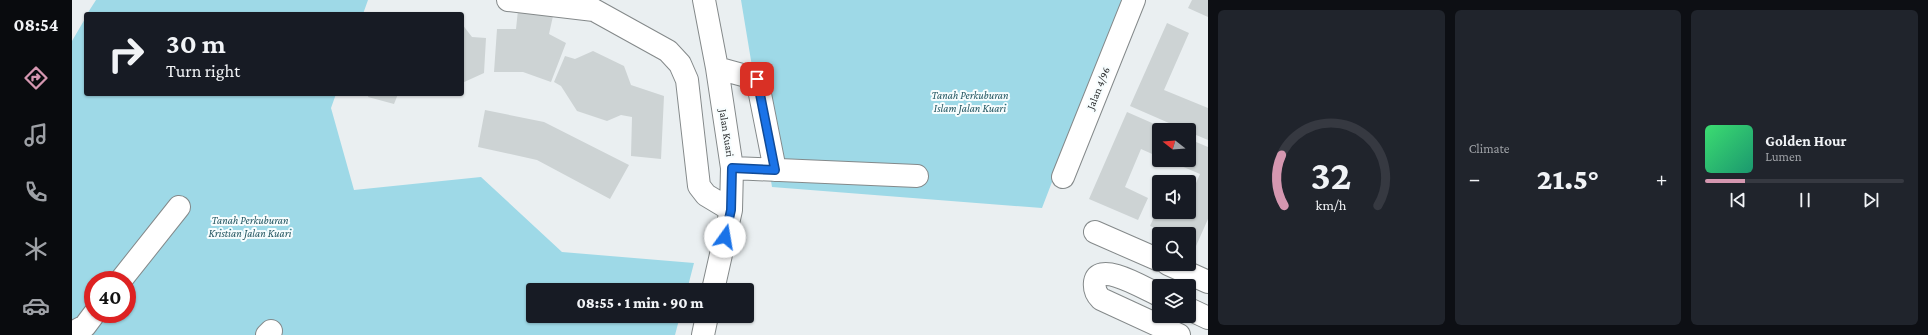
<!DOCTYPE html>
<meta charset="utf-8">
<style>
body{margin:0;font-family:"Crimson Pro",serif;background:#20242c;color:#f1f3f6;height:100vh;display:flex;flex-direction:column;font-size:15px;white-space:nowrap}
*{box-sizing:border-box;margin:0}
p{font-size:13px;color:#9ea1a6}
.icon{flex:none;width:22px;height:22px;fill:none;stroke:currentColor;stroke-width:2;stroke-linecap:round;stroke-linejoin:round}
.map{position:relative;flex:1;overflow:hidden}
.sheet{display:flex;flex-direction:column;gap:10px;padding:10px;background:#0d0f14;width:720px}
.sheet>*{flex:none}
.top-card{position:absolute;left:12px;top:12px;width:380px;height:84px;border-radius:4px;box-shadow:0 1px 3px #0004;background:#171b24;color:#f1f3f6;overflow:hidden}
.needle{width:26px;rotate:287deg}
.buttons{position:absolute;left:1080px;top:123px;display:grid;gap:8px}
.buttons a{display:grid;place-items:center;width:44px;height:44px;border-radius:4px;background:#171b24;box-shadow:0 1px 3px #0004;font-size:20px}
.speed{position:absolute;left:12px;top:271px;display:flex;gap:8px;font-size:20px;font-weight:700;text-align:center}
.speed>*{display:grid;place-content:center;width:52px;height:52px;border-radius:50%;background:#171b24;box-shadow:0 1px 3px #0004;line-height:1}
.speed .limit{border:6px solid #d22;background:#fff;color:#111}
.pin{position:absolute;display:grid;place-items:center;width:34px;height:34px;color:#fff;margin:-17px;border-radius:8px;box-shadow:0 2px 6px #0006}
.me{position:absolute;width:44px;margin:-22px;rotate:13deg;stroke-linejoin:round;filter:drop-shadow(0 0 3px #0008)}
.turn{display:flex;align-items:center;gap:14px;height:84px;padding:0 16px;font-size:18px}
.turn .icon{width:52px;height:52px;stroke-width:2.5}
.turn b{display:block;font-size:28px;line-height:34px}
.big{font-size:30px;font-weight:800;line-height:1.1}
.sheet .tile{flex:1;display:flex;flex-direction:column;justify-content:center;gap:6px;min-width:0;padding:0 14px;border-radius:6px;background:#20242c}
.sheet .dial{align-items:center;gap:0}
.dial svg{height:104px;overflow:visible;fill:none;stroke:#363941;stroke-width:7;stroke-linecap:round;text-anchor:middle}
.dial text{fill:#f1f3f6;stroke:none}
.song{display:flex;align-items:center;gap:12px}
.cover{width:48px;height:48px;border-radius:6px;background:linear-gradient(135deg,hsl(140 70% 55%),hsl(160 70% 35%))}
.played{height:4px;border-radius:2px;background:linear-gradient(90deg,#d597b0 20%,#363941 20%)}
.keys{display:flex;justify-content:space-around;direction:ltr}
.heat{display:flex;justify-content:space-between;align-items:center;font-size:22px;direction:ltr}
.sheet .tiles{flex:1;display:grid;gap:10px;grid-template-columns:repeat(3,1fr)}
.trip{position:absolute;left:454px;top:283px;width:228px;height:40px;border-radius:4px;background:#171b24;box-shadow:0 1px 3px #0004;font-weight:800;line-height:40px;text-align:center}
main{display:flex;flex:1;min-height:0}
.dock{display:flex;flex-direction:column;width:72px;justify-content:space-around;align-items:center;background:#090b0e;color:#9ea1a6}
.dock .icon{width:28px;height:28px}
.dock .selected{color:#d597b0}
.dock b{font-size:18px;color:#f1f3f6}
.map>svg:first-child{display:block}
</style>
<main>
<nav class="dock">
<b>08:54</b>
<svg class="icon selected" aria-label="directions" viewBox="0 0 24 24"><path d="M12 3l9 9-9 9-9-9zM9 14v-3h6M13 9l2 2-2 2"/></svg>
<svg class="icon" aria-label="music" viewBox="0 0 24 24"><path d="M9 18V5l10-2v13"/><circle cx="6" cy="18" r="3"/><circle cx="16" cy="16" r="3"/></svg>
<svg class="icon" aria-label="phone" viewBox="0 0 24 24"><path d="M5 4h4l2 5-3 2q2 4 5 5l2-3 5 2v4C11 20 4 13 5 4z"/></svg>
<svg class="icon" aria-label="climate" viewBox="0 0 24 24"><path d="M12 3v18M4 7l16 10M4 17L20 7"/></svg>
<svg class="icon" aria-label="car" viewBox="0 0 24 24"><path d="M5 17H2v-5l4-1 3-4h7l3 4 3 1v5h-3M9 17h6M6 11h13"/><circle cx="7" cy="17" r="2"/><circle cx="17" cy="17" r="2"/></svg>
</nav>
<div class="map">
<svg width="1136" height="335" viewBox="0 0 1136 335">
<rect width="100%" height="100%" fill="#eaeff1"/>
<path fill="#9ed9e7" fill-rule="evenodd" d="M24 0H296L291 14H15Z
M669 0H1050L970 208 700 187Z
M14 17V94H264L259 108 282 190 409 177 490 252 622 263 615 290H461V316H608L603 335H0V41ZM21 280H55V314H21Z"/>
<path fill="#cdd3d4" d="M1120 0H1136V17L1116 8Z
M446 10 481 16 477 34 494 43 479 82 451 72H422L425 29H444Z
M1095 23 1117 33 1092 90 1136 108V140L1117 132V130H1113L1058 106Z
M390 24 400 37 414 38 412 73 390 83Z
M521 51 552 66 559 85 592 96 589 159 559 156 560 117 549 115 535 121 505 111 489 86 482 82 493 56 503 59Z
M297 94H326L322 104 296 97Z
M413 110 472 122 557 165 538 199 465 160 406 147Z
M1055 112 1096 130H1087V157L1069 149 1053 187 1076 198 1066 220 1017 199Z
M1117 139 1136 147V219L1124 246 1117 242V234H1097L1078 226 1087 206V212H1117V199L1128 174 1095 160H1117Z"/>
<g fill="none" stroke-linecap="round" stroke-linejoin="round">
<g stroke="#84898a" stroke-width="24">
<path id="minor" d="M436 0 522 10 596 51 608 64 615 80 627 186 634 195 659 210
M632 0 645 68 660 168 659 210 641 290
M645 68 685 79 703 170
M660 168 845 176
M991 177 1062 0
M1023 232 1087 260
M1096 264 1136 282
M49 280 107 207
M1087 295C1075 290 1027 260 1023 282 1022 290 1024 294 1029 299L1107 335
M1117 309 1136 318
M0 333 13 326 22 314
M195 335 199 331
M631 335 635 316"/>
</g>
<use href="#minor" stroke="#fff" stroke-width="22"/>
</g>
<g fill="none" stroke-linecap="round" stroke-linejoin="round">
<g stroke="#114b97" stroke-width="10">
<path id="route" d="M653 237 659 210 660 168 703 170 685 79"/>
</g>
<use href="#route" stroke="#1a73e8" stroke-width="7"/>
</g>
<g text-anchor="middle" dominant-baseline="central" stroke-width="4" stroke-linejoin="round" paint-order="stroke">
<g font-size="11" fill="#2b2d2e" stroke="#f7fdfe">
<text transform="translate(1026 88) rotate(-68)">Jalan 4/96</text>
<text transform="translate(655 133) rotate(81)">Jalan Kuari</text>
</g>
<g font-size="11" font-style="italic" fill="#235661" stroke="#f7fdfe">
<text x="898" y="95">Tanah Perkuburan<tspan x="898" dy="13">Islam Jalan Kuari</tspan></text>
<text x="178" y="220">Tanah Perkuburan<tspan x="178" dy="13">Kristian Jalan Kuari</tspan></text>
</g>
</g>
</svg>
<div class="buttons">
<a><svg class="needle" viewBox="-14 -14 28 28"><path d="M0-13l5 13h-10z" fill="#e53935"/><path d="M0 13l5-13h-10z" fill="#9ea1a6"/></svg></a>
<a><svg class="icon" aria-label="sound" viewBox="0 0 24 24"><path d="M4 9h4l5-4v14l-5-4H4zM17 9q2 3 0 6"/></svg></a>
<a><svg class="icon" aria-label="search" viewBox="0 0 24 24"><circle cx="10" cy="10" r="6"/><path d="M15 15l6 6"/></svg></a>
<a><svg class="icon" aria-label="layers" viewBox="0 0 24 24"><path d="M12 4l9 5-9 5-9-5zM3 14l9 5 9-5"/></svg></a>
</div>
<div class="speed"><div class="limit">40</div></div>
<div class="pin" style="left:685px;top:79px;background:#d93025"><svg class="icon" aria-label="arrive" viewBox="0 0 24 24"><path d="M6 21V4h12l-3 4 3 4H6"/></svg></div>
<svg class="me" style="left:653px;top:237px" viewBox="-20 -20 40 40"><circle r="19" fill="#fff"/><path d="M0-13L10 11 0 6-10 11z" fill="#1a73e8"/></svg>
<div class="trip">08:55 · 1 min · 90 m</div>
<div class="top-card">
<div class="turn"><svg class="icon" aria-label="right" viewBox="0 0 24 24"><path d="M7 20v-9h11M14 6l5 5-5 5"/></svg><div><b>30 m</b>Turn right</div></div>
</div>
</div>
<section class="sheet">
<div class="tiles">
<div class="tile dial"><svg viewBox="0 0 100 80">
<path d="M14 69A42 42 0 1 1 86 69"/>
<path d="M14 69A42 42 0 0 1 12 30" stroke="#d597b0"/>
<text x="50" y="56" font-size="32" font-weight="700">32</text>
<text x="50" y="72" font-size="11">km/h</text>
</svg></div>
<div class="tile"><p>Climate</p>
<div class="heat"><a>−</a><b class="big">21.5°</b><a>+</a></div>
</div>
<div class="tile">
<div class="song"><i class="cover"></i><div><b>Golden Hour</b><p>Lumen</p></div></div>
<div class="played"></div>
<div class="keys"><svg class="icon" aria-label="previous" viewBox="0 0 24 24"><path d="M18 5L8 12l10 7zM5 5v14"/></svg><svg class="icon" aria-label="pause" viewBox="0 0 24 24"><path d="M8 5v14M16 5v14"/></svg><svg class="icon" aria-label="next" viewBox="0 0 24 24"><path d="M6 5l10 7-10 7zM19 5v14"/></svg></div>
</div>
</div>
</section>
</main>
